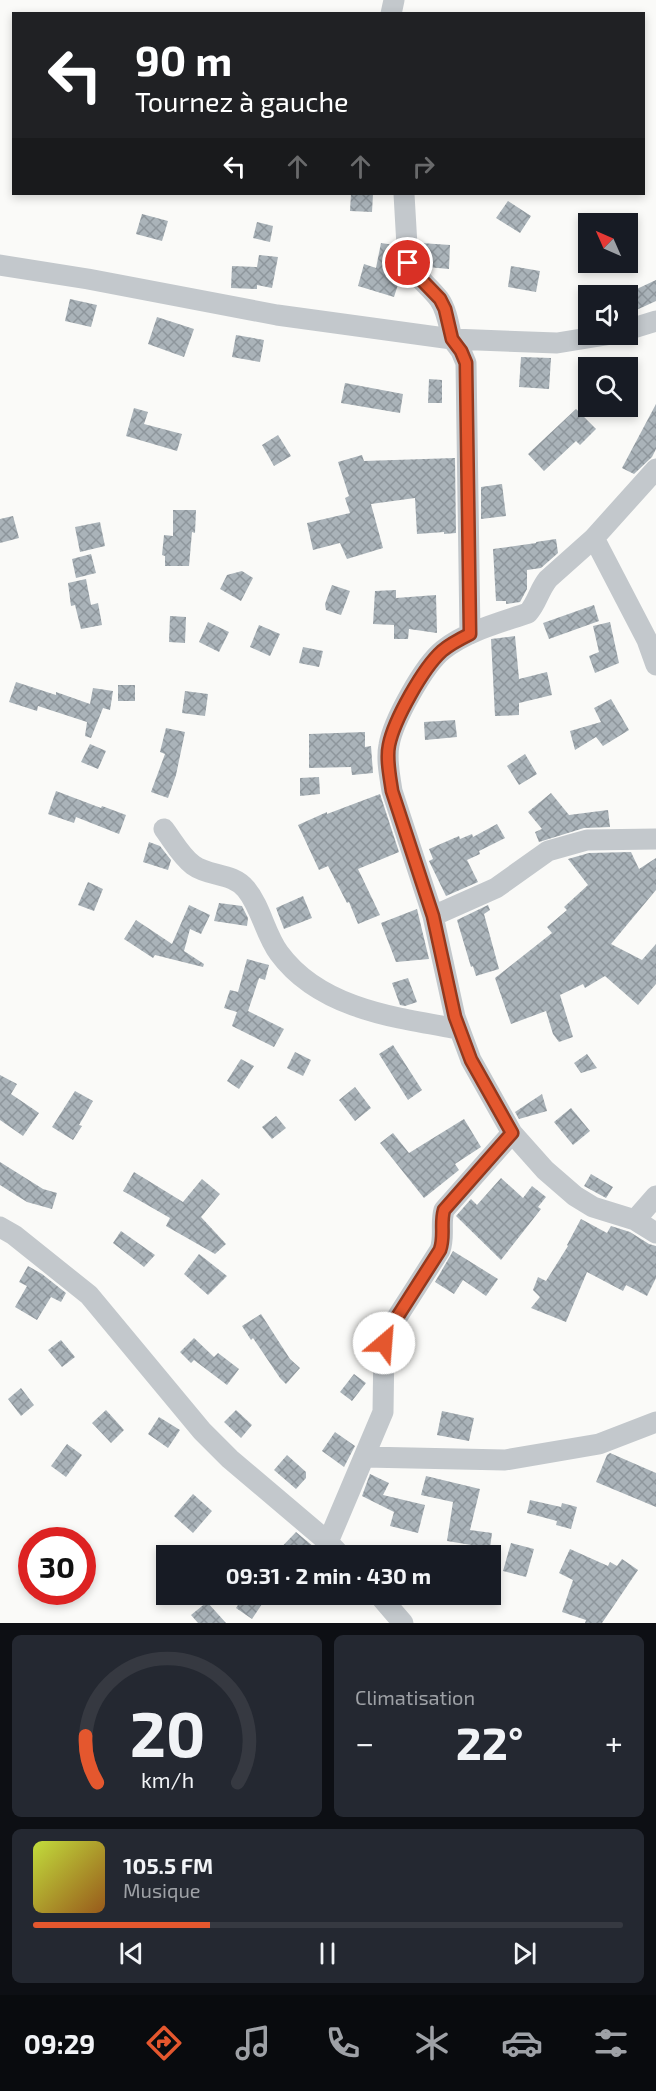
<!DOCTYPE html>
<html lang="fr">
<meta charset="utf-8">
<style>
body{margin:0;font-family:"Exo 2",sans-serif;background:#242831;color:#f1f3f6;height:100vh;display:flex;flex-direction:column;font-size:22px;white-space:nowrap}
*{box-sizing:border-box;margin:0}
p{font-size:20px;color:#9ea1a6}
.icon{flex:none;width:33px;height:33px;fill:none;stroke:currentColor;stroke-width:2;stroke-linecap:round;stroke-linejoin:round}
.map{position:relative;height:1623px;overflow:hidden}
.details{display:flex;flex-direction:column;gap:12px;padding:12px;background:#0d0f14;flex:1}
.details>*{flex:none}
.guide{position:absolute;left:12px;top:12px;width:633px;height:183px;border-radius:0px;box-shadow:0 3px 9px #0003;background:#202124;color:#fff;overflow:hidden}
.needle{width:39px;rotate:315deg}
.tools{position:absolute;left:578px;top:213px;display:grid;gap:12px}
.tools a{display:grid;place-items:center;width:60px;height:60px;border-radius:0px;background:#171b24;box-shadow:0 3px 9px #0003;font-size:30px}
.speed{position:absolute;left:18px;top:1527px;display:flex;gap:12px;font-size:30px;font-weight:700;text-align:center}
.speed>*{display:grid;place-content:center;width:78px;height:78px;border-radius:50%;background:#171b24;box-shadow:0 3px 9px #0003;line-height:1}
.speed .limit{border:9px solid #d22;background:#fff;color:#111}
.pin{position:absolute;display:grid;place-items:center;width:51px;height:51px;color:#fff;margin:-26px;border:3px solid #fff;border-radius:50%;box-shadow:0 2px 6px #0007}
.me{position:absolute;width:66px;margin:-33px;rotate:27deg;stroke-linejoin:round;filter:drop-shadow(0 0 4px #0008)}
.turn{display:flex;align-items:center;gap:21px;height:126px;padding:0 24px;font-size:27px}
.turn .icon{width:78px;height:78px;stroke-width:2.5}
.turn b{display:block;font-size:42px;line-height:51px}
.lanes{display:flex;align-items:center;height:57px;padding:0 24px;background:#0003;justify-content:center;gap:30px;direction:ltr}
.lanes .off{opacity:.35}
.big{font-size:45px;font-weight:700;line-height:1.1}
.details .tile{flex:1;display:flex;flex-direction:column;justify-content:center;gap:9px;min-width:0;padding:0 21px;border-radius:9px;background:#242831}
.details .dial{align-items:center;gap:0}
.dial svg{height:156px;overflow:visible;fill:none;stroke:#363941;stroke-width:7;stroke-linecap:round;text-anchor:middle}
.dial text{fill:#f1f3f6;stroke:none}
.song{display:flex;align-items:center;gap:18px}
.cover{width:72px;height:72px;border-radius:9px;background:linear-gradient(135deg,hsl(70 70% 55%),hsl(30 70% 35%))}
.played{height:6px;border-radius:3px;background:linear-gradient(90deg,#e4572e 30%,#363941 30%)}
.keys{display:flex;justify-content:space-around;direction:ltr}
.heat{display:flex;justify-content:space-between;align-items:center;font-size:33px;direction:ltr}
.details .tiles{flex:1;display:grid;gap:12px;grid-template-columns:1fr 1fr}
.tile:last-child{grid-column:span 2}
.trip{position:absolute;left:156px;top:1545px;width:345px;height:60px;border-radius:0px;background:#171b24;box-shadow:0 3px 9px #0003;font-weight:700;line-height:60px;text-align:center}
.menu{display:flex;height:96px;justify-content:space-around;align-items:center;background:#090b0e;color:#9ea1a6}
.menu .icon{width:42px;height:42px}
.menu .current{color:#e4572e}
.menu b{font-size:27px;color:#f1f3f6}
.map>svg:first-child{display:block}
</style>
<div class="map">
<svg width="656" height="1623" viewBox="0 0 656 1623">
<defs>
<pattern id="building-cross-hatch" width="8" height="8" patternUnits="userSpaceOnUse" patternTransform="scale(1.5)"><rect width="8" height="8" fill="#aab3b9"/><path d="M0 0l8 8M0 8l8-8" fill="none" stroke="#8e969c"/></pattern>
</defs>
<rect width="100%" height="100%" fill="#fafaf8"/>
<path fill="url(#building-cross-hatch)" d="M351 194H373L372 212 350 211Z
M508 201 531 216 520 233 496 218Z
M142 214 168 221 162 241 136 234Z
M257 222 273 226 270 242 253 238Z
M381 243 394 245 395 264 401 275 394 297 358 286 364 264 376 268Z
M421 243 450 245 449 269 427 267 421 259Z
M259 255 278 257 272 288 257 285V289L231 288 232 266 257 267Z
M511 266 540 271 536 292 508 287Z
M656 280V301L632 312 627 301V296L624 295Z
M70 299 97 305 91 327 65 321Z
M157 317 194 329 184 357 148 344Z
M236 335 264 340 260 362 232 357Z
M521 357 551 358 549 389 519 387Z
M429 379 442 380V403H428Z
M345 383 403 394 400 413 341 403Z
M656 404V449L652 457 634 474 622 468Z
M134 408 148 412 144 424 182 434 177 451 126 436Z
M576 409 596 429 580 445 576 441 544 471 528 454Z
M278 435 291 456 274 466 262 445Z
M362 455 364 461 455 458 456 533 444 534V532L417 534 415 498 371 504 383 548 347 559 340 543 313 550 307 523 350 513 345 498 349 496 338 462Z
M502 484 506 516 481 519V487Z
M173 510H196L195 533 192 532 189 566H165V556L162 555 164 535 173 536Z
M13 516 19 538 0 543V519Z
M100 522 105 546 80 552 75 527Z
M556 539 558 553 541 568 527 570V589L520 602 506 604V601H496L493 549 536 543V542Z
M91 554 96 573 76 578 72 559Z
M242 571 253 578 241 601 220 589 227 575Z
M86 579 91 605 98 603 102 625 81 629 75 605 71 606 68 583Z
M332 585 350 591 341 615 326 610 325 604Z
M396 590V598L436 595 437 633 409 629 408 639H394V625L373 624 375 591Z
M594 605 599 621 549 639 543 623Z
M170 616 186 617 185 643 169 642Z
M208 622 229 632 219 652 199 642Z
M610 622 619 663 595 673 589 656 599 652 593 626Z
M259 625 280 634 270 656 250 647Z
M515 636 519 679 547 672 552 695 519 703V715L495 716 491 639Z
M303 647 323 651 319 667 299 663Z
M16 682 56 695V692L90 704 93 688 113 691 110 710 103 708 91 738 85 736 87 722 38 706 37 711 9 702Z
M118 685H135V701H118Z
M185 691 208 694 205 716 182 713Z
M611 699 629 730 603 746 596 737 575 750 570 731 601 722 594 708Z
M455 720 457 737 425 740 424 722Z
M166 728 185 732 176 775 168 798 151 792 165 754 160 752Z
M365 732V747L371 746 373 773 352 775 351 767 309 768V734Z
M90 744 106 751 98 769 81 762Z
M525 754 537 774 519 785 507 766Z
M319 777 320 794 300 796V778Z
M56 791 101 808 102 806 126 815 119 834 76 817 74 823 48 814Z
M551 793 569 815 608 810 610 827 584 828 539 842 535 832 542 829 528 812Z
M380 794 399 852 358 869 380 915 358 924 349 902 347 903 328 866 319 870 298 825 327 812V814Z
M497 824 505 838 479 851 480 854 467 860 478 882 446 896 429 861 433 859 429 849 459 836 460 839 472 834 473 837Z
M149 842 160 846 171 860 168 870 143 862Z
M631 852 639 869 656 858V890L611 944 642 960 656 944V984L638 1005 605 976 585 988 583 984 560 995 573 1037 559 1042 553 1034 546 1011 511 1024 495 978 552 933 547 927 567 910 564 907 588 885 568 859 589 853Z
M88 882 103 889 94 911 78 905Z
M303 896 312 918 284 929 276 908Z
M219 903 242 906 248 918 247 926 214 921Z
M189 905 210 915 201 934 190 929 184 951 204 964 203 967 155 955 153 958 124 939 136 920 172 944Z
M488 905 490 910 484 914 499 969 476 976 473 966 471 967 457 920Z
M417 909 429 959 396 962 381 923Z
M247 959 269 965 265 980 259 978 248 1011 284 1029 274 1047 232 1026 237 1012 224 1008 230 990 238 992Z
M408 978 417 1002 405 1006 400 1005 392 983Z
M393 1045 422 1090 408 1100 379 1054Z
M295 1052 311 1060 303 1076 287 1068Z
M587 1054 597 1068 581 1073 574 1063Z
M241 1059 254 1066 239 1089 227 1081Z
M0 1075 17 1084 11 1094 39 1113 23 1136 0 1120Z
M355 1087 371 1108 355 1121 339 1100Z
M75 1091 93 1101 79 1125 82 1126 73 1140 52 1127Z
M542 1094 547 1111 519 1119 515 1112Z
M571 1108 590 1131 573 1145 554 1122Z
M276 1116 286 1128 272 1139 262 1127Z
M464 1119 481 1147 455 1164 459 1170 424 1198 380 1143 393 1133 409 1153Z
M0 1162 43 1189 57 1193 52 1209 27 1202 0 1185Z
M134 1172 183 1202 202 1179 220 1194 201 1217 226 1244 215 1254 166 1226 170 1218 123 1191Z
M591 1174 613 1187 606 1198 584 1186Z
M501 1178 523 1198 532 1186 546 1197 538 1207 541 1209 501 1260 456 1216 471 1199 477 1205Z
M581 1219 607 1233 611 1226 630 1232 649 1244 656 1246V1278L647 1296 626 1285 623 1291 587 1272 566 1322 531 1308 540 1297 533 1290 538 1277 546 1281 568 1246 567 1245Z
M121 1231 155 1255 144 1267 113 1243Z
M453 1251 498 1279 486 1296 463 1280 454 1294 435 1282Z
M199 1254 227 1276 208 1295 184 1274Z
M28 1266 42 1274 66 1293 61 1302 51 1297 37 1320 15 1307 27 1286 19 1282Z
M261 1314 290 1359 300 1368 286 1384 280 1378 253 1338 251 1340 242 1326Z
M194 1338 214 1357 218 1353 239 1369 227 1385 194 1360 191 1363 180 1352Z
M61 1340 75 1357 62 1367 48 1350Z
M354 1374 366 1383 352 1401 340 1392Z
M21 1388 34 1405 21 1416 8 1399Z
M106 1410 124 1430 111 1443 92 1423Z
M236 1410 252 1425 241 1438 224 1422Z
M442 1411 474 1418 469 1441 437 1435Z
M159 1417 180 1430 168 1448 148 1434Z
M335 1432 355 1446 344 1467 322 1451Z
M67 1444 82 1455 66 1477 51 1466Z
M610 1453 656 1473V1507L596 1482 607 1455Z
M287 1455 306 1472V1478L296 1489 274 1470Z
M370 1474 389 1483 383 1495 425 1505 418 1533 390 1526 394 1512 362 1496Z
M426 1476 480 1489 470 1530 492 1533 490 1548 447 1541 453 1502 421 1495Z
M193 1494 212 1511 193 1533 174 1516Z
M530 1500 561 1507 562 1503 577 1507 571 1529 556 1525 557 1521 527 1513Z
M296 1532 314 1547 306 1556H273Z
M511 1543 534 1549 526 1577 503 1571Z
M570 1549 608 1566 610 1562 617 1566 622 1559 638 1570 602 1623H585L586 1620 562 1612 573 1580 559 1573Z
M245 1594H255L264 1601 252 1619 236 1608Z
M207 1602 226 1623H198L191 1615Z"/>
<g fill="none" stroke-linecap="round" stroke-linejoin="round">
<path stroke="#c3c8cc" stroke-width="21" d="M391 14 394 0
M404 194 408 263C416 277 429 286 439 299 447 310 449 326 452 339L557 343 612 334
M0 265 88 279 277 315 452 339 461 351 466 363 470 634
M627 330 656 321
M656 469 594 538 548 579C539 590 537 603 528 613 499 623 467 631 443 650 424 665 393 721 389 745 386 760 390 777 392 791L433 916 455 1017 471 1060 512 1133 545 1170 575 1196 593 1207 635 1220 656 1196
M594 538 647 640 656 665
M164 829C173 841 181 856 193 865 209 877 232 872 246 889 261 907 265 934 279 953 320 1009 396 1018 459 1029
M433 916 496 888 548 851 587 840 656 839
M635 1220 656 1233
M0 1227 14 1235 89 1295 202 1431 230 1459 328 1542 341 1556
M365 1457 505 1460 599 1444 656 1422
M328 1542 383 1412 384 1343 387 1333 440 1250C445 1236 440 1224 444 1210L512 1133
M378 1594 403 1623"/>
</g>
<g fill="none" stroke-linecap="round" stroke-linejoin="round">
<g stroke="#94391e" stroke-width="15">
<path id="route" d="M384 1343 387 1333 440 1250C445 1236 440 1224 444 1210L512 1133 471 1060 455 1017 433 916 392 791C390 777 386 759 389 745 394 720 423 668 442 651 450 644 460 639 470 634L466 363 461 351 452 339 445 309 440 299 412 270 408 263"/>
</g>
<use href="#route" stroke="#e4572e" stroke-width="10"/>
</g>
</svg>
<div class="tools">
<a><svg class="needle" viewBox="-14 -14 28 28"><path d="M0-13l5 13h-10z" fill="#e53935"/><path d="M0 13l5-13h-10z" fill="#9ea1a6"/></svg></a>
<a><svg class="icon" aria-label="sound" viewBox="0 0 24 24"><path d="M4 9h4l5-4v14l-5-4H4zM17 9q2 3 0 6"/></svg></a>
<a><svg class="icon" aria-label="search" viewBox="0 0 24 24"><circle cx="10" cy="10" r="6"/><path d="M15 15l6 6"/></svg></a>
</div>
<div class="speed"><div class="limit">30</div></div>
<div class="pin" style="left:408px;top:263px;background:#d93025"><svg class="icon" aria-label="arrive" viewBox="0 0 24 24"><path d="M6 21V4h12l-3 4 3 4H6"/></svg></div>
<svg class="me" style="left:384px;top:1343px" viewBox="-20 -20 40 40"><circle r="19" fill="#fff"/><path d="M0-13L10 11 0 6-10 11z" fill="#e4572e"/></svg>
<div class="trip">09:31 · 2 min · 430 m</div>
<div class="guide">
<div class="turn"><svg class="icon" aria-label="left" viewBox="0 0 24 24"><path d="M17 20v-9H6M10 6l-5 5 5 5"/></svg><div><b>90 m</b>Tournez à gauche</div></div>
<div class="lanes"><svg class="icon" aria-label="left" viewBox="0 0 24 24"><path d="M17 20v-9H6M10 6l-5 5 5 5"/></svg><svg class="icon off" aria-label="ahead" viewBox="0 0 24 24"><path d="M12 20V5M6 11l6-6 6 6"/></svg><svg class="icon off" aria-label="ahead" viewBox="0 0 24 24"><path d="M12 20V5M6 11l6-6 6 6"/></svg><svg class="icon off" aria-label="right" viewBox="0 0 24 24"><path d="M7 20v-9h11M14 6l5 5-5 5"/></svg></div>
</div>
</div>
<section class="details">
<div class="tiles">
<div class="tile dial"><svg viewBox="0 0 100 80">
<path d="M14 69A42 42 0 1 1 86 69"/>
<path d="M14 69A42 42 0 0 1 8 45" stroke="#e4572e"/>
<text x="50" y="56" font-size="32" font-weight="700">20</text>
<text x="50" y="72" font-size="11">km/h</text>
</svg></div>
<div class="tile"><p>Climatisation</p>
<div class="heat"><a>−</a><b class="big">22°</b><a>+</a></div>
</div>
<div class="tile">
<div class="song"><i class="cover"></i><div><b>105.5 FM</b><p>Musique</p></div></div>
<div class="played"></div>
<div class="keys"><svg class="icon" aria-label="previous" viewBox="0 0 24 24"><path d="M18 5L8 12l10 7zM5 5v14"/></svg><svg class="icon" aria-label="pause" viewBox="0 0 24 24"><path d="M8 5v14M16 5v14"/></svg><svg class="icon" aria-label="next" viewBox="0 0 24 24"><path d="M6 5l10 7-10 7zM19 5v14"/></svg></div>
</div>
</div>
</section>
<nav class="menu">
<b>09:29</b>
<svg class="icon current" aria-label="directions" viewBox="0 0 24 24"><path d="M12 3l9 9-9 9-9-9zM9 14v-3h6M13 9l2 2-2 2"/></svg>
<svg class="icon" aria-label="music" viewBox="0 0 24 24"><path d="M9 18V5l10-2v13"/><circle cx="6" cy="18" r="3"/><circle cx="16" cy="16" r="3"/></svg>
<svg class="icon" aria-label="phone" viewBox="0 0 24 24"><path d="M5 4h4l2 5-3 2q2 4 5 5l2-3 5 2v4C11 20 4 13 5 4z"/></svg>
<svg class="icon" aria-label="climate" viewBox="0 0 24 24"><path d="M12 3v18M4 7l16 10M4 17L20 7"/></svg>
<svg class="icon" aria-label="car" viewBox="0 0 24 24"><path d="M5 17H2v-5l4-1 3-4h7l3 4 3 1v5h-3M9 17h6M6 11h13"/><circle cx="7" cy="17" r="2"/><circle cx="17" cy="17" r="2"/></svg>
<svg class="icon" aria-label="filters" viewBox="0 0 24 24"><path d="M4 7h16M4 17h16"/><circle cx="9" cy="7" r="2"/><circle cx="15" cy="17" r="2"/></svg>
</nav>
